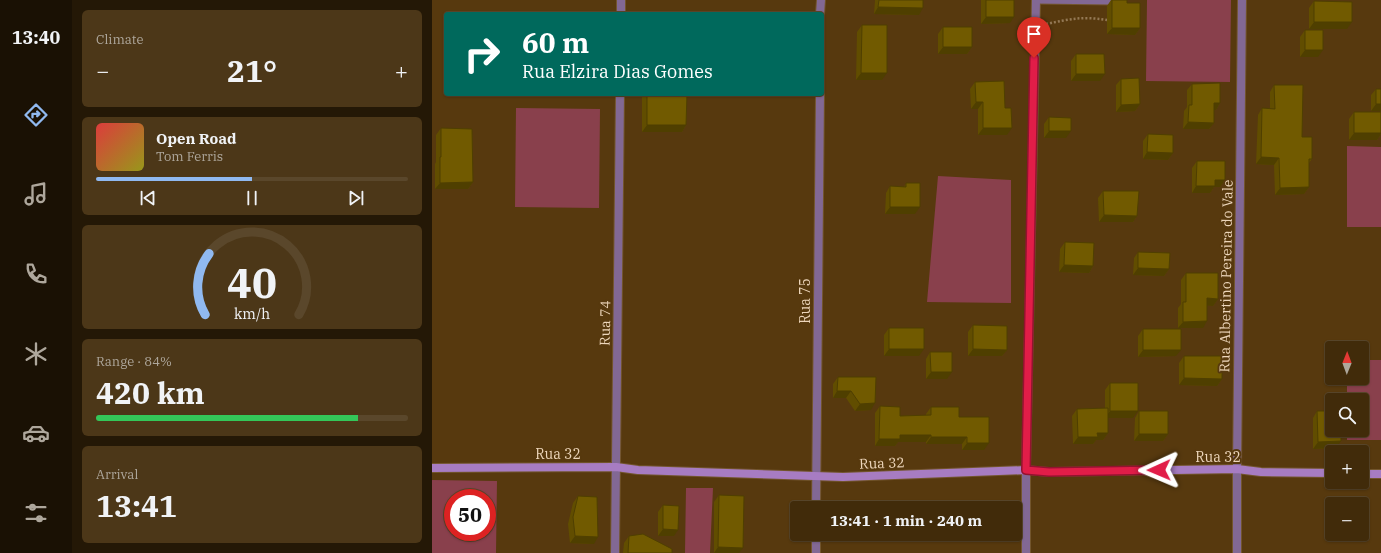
<!DOCTYPE html>
<meta charset="utf-8">
<style>
body{margin:0;font-family:"IBM Plex Serif",serif;background:#4c3718;color:#f1f3f6;height:100vh;display:flex;flex-direction:column;font-size:15px;white-space:nowrap}
*{box-sizing:border-box;margin:0}
p{font-size:13px;color:#aea79c}
.icon{flex:none;width:22px;height:22px;fill:none;stroke:currentColor;stroke-width:2;stroke-linecap:round;stroke-linejoin:round}
.map{position:relative;flex:1;overflow:hidden}
.panel{display:flex;flex-direction:column;gap:10px;padding:10px;background:#241806;width:360px}
.panel>*{flex:none}
.guide{position:absolute;left:12px;top:12px;width:380px;height:84px;border-radius:4px;box-shadow:0 1px 3px #0004,0 0 0 1px #5a472b;background:#00695c;color:#fff;overflow:hidden}
.needle{width:26px;rotate:1deg}
.buttons{position:absolute;left:893px;top:341px;display:grid;gap:8px}
.buttons a{display:grid;place-items:center;width:44px;height:44px;border-radius:4px;background:#412b0a;box-shadow:0 1px 3px #0004,0 0 0 1px #5a472b;font-size:20px}
.speed{position:absolute;left:12px;top:489px;display:flex;gap:8px;font-size:20px;font-weight:700;text-align:center}
.speed>*{display:grid;place-content:center;width:52px;height:52px;border-radius:50%;background:#412b0a;box-shadow:0 1px 3px #0004,0 0 0 1px #5a472b;line-height:1}
.speed .limit{border:6px solid #d22;background:#fff;color:#111}
.pin{position:absolute;display:grid;place-items:center;width:34px;height:34px;color:#fff;margin:-41px -17px;border-radius:50% 50% 50% 0;rotate:-45deg;box-shadow:0 0 4px #0007}
.pin .icon{rotate:45deg}
.me{position:absolute;width:44px;margin:-22px;rotate:269deg;stroke-linejoin:round;filter:drop-shadow(0 0 3px #0008)}
.turn{display:flex;align-items:center;gap:14px;height:84px;padding:0 12px;font-size:18px}
.turn .icon{width:52px;height:52px;stroke-width:2.5}
.turn b{display:block;font-size:28px;line-height:34px}
.big{font-size:30px;font-weight:700;line-height:1.1}
.panel .card{flex:1;display:flex;flex-direction:column;justify-content:center;gap:6px;min-width:0;padding:0 14px;border-radius:6px;background:#4c3718}
.panel .dial{align-items:center;gap:0}
.dial svg{height:104px;overflow:visible;fill:none;stroke:#5a472b;stroke-width:7;stroke-linecap:round;text-anchor:middle}
.dial text{fill:#f1f3f6;stroke:none}
.song{display:flex;align-items:center;gap:12px}
.cover{width:48px;height:48px;border-radius:6px;background:linear-gradient(135deg,hsl(0 70% 55%),hsl(60 70% 35%))}
.played{height:4px;border-radius:2px;background:linear-gradient(90deg,#90b9f0 50%,#5a472b 50%)}
.keys{display:flex;justify-content:space-around;direction:ltr}
.heat{display:flex;justify-content:space-between;align-items:center;font-size:22px;direction:ltr}
.charge{height:6px;border-radius:3px;background:linear-gradient(90deg,#34c759 84%,#5a472b 0)}
.trip{position:absolute;left:358px;top:501px;width:232px;height:40px;border-radius:4px;background:#412b0a;box-shadow:0 1px 3px #0004,0 0 0 1px #5a472b;font-weight:700;line-height:40px;text-align:center}
main{display:flex;flex:1;min-height:0}
.tab-bar{display:flex;flex-direction:column;width:72px;justify-content:space-around;align-items:center;background:#1a1104;color:#aea79c}
.tab-bar .icon{width:28px;height:28px}
.tab-bar .active{color:#90b9f0}
.tab-bar b{font-size:18px;color:#f1f3f6}
.map>svg:first-child{display:block}
</style>
<main>
<nav class="tab-bar">
<b>13:40</b>
<svg class="icon active" aria-label="directions" viewBox="0 0 24 24"><path d="M12 3l9 9-9 9-9-9zM9 14v-3h6M13 9l2 2-2 2"/></svg>
<svg class="icon" aria-label="music" viewBox="0 0 24 24"><path d="M9 18V5l10-2v13"/><circle cx="6" cy="18" r="3"/><circle cx="16" cy="16" r="3"/></svg>
<svg class="icon" aria-label="phone" viewBox="0 0 24 24"><path d="M5 4h4l2 5-3 2q2 4 5 5l2-3 5 2v4C11 20 4 13 5 4z"/></svg>
<svg class="icon" aria-label="climate" viewBox="0 0 24 24"><path d="M12 3v18M4 7l16 10M4 17L20 7"/></svg>
<svg class="icon" aria-label="car" viewBox="0 0 24 24"><path d="M5 17H2v-5l4-1 3-4h7l3 4 3 1v5h-3M9 17h6M6 11h13"/><circle cx="7" cy="17" r="2"/><circle cx="17" cy="17" r="2"/></svg>
<svg class="icon" aria-label="filters" viewBox="0 0 24 24"><path d="M4 7h16M4 17h16"/><circle cx="9" cy="7" r="2"/><circle cx="15" cy="17" r="2"/></svg>
</nav>
<section class="panel">
<div class="card"><p>Climate</p>
<div class="heat"><a>−</a><b class="big">21°</b><a>+</a></div>
</div>
<div class="card">
<div class="song"><i class="cover"></i><div><b>Open Road</b><p>Tom Ferris</p></div></div>
<div class="played"></div>
<div class="keys"><svg class="icon" aria-label="previous" viewBox="0 0 24 24"><path d="M18 5L8 12l10 7zM5 5v14"/></svg><svg class="icon" aria-label="pause" viewBox="0 0 24 24"><path d="M8 5v14M16 5v14"/></svg><svg class="icon" aria-label="next" viewBox="0 0 24 24"><path d="M6 5l10 7-10 7zM19 5v14"/></svg></div>
</div>
<div class="card dial"><svg viewBox="0 0 100 80">
<path d="M14 69A42 42 0 1 1 86 69"/>
<path d="M14 69A42 42 0 0 1 17 22" stroke="#90b9f0"/>
<text x="50" y="56" font-size="32" font-weight="700">40</text>
<text x="50" y="72" font-size="11">km/h</text>
</svg></div>
<div class="card"><p>Range · 84%</p><b class="big">420 km</b><div class="charge"></div></div>
<div class="card"><p>Arrival</p><b class="big">13:41</b></div>
</section>
<div class="map">
<svg width="949" height="553" viewBox="0 0 949 553">
<rect width="100%" height="100%" fill="#57390e"/>
<path fill="#89404c" fill-rule="evenodd" d="M715 0H799L798 82 714 81Z
M84 108 168 109 167 208 83 207Z
M915 146 949 147V227H915Z
M506 176 579 180V303L495 302Z
M930 360H949V440H915V430H930V400H915V378H930Z
M0 480 65 481 64 553H0ZM21 498H55V532H21Z
M254 488H281L278 553H253Z"/>
<g fill="none" stroke-linecap="round" stroke-linejoin="round">
<g stroke="#72552d" stroke-width="9">
<path id="service" d="M604 0 681 1"/>
</g>
<g stroke="#72552d" stroke-width="10">
<path id="minor" d="M189 14V0
M388 14 389 0
M384 508 388 94
M183 553 188 94
M384 553V534
M594 553V470L604 0
M805 553V469L810 0"/>
</g>
<g stroke="#72552d" stroke-width="10">
<path id="secondary" d="M0 468 184 467 206 470 411 477 594 470 617 472 805 469 829 472 900 473
M930 474H949"/>
</g>
<path stroke="#947955" stroke-width="2.5" stroke-dasharray="2 2" stroke-linecap="butt" d="M614 24C638 19 650 16 675 20"/>
<use href="#service" stroke="#826894" stroke-width="7"/>
<use href="#minor" stroke="#826894" stroke-width="8"/>
<use href="#secondary" stroke="#a77cc2" stroke-width="8"/>
</g>
<path fill="#614d00" d="M443 0H491L487 15 442 14Z
M549 0H582L578 23 549 24Z
M679 0H695V3L708 28 703 35 675 34V6Z
M882 1 915 29H877V8Z
M430 25 450 80H424L425 32Z
M511 27 540 47 535 54H506V34Z
M873 30 886 57H868V37Z
M644 54 668 81H639V61Z
M689 79 708 104 703 111 684 112V85Z
M543 82 573 108 575 135H546V109H539L538 89Z
M760 84 788 103 784 110H782V123L777 129H751L752 111 755 107V90Z
M842 85 870 137 880 159 877 163V187L872 194 843 195 842 165 824 164 826 115 830 108H838V92Z
M944 89H949V111H939V95Z
M210 94H255L254 125 250 132H210Z
M922 112H949V134L945 140H917V119Z
M617 117 634 138H612V124Z
M9 128 41 182 36 189H3V164L4 162V135Z
M716 134 741 153 736 160 711 159V141Z
M765 161 793 180 788 187H782L778 193H760V168Z
M474 183 483 214H453L454 193 458 186 472 187Z
M671 191 705 216 701 222H667L666 198Z
M633 242 661 266 657 273 627 272 628 249Z
M706 252 737 269 732 276 701 275 702 258Z
M754 273 786 299 781 306 775 305 771 328H746V308L749 304V280Z
M541 325 575 350 570 356H536V332Z
M457 328 487 356H452V335Z
M711 329 744 356 706 357V336Z
M498 352 515 379H494V359Z
M752 356 790 379 785 386 747 385V363Z
M406 377 439 410 423 411 414 398H401V384Z
M678 383 701 418H676V433L671 440H664L661 444H641L640 416 645 409 673 408V390Z
M448 406 468 416 494 415V414L499 407 527 417 552 450H530V444H494V442H466L463 446H443V413Z
M707 411 736 434 731 441H702L703 418Z
M885 411 904 448 881 449V418Z
M287 495 307 553H282V502Z
M146 496 162 544 138 543 136 524 141 503Z
M231 505 242 536H226V512Z
M197 536 240 553H191L192 543Z"/>
<path fill="#4f3f00" d="M446 7 491 8 487 15 442 14Z
M554 17H582L578 23 549 24Z
M882 22H920L915 29H877Z
M680 28H708L703 35 675 34Z
M511 47H540L535 54H506Z
M873 50H891L886 57H868Z
M429 73H455L450 80H424Z
M644 74H673L668 81H639Z
M544 102H551L546 109H539Z
M782 103H788L784 110H777Z
M708 104 703 111 684 112 689 105Z
M944 104H949V111H939Z
M756 122 782 123 777 129H751Z
M215 125H254L250 132H210Z
M551 128H580L575 135H546Z
M617 131H639L634 138H612Z
M922 133H949V134L945 140H917Z
M715 152 741 153 736 160 711 159Z
M829 157 847 158 842 165 824 164Z
M783 180H793L788 187H782L778 193H760L764 186Z
M41 182 36 189H3L8 183Z
M877 187 872 194 843 195 848 188Z
M458 207H488L483 214H453Z
M672 215 705 216 701 222H667Z
M632 265 661 266 657 273 627 272Z
M706 268 737 269 732 276 701 275Z
M775 298 786 299 781 306 770 305Z
M775 321 771 328H746L751 322Z
M457 349H492L487 356H452Z
M541 349 575 350 570 356H536Z
M711 350H749L744 356 706 357Z
M499 372H520L515 379H494Z
M752 378 790 379 785 386 747 385Z
M405 391H419L414 398H401Z
M443 403 439 410 423 411 428 404Z
M678 411H706L701 418H673Z
M665 433H676L671 440H664L661 444H641L646 437Z
M707 434H736L731 441H702Z
M468 435H499L494 442H466L463 446H443L447 439Z
M499 437H535L530 444H494Z
M909 441 904 448 881 449 886 442Z
M535 443H557L552 450H530Z
M231 529 246 530 242 536H226Z
M143 536 166 537 162 544 138 543Z
M286 547 311 548 307 553H282Z"/>
<path fill="#715a00" stroke="#4f3f00" d="M447 0H491V8L446 7Z
M554 0H582V17H554Z
M680 0H695V3H708V28H680Z
M882 1 920 2V22H882Z
M430 25H455V73H429Z
M511 27H540V47H511Z
M873 30H891V50H873Z
M644 54H672L673 74H644Z
M707 78 708 104 689 105V79Z
M572 81 573 108H579L580 128H551V102H544L543 82Z
M788 83V103H782V123L756 122 757 105H760V84Z
M842 85H871L870 137H880V159H877V187L848 188 847 158 829 157 830 108 843 109Z
M944 89H949V104H944Z
M215 94H255L254 125H215Z
M922 112H949V133H922Z
M617 117 639 118V131H617Z
M9 128 40 129 41 182 8 183V157H9Z
M716 134 741 135V153L715 152Z
M765 161H793V180H783V186H764Z
M474 183H488V207H458V186L474 187Z
M671 191H707L705 216 672 215Z
M633 242 662 243 661 266 632 265Z
M706 252 738 253 737 269 706 268Z
M754 273H786V299L775 298V321L751 322V302H754Z
M541 325 575 326V350L541 349Z
M457 328H492V349H457Z
M711 329H749V350H711Z
M498 352H520V372H499Z
M752 356H790V379L752 378Z
M406 377H444L443 403 428 404 419 391H405Z
M678 383H706V411H678Z
M448 406 468 407V416L499 415V407H527V417H557V443H535V437H499V435H468V439H447Z
M676 408V433H665L666 437H646L645 409Z
M707 411H736V434H707Z
M885 411H900V430H909V441L886 442Z
M287 495 312 496 311 548 286 547Z
M146 496 165 497 166 537 143 536 141 517Z
M231 505 247 506 246 530 231 529Z
M211 534 240 549V553H196L197 536Z"/>
<g fill="none" stroke-linecap="round" stroke-linejoin="round">
<g stroke="#92132f" stroke-width="10">
<path id="route" d="M602 58 594 470 617 472 727 470"/>
</g>
<use href="#route" stroke="#e11d48" stroke-width="7"/>
</g>
<g text-anchor="middle" dominant-baseline="central" stroke-width="4" stroke-linejoin="round" paint-order="stroke">
<g font-size="14" fill="#ecd5ba" stroke="#57390e">
<text transform="translate(794 276) rotate(-89)">Rua Albertino Pereira do Vale</text>
<text transform="translate(373 301) rotate(-90)">Rua 75</text>
<text transform="translate(173 323) rotate(-89)">Rua 74</text>
<text x="126" y="454">Rua 32</text>
<text x="786" y="457">Rua 32</text>
<text transform="translate(450 463) rotate(-2)">Rua 32</text>
</g>
</g>
</svg>
<div class="buttons">
<a><svg class="needle" viewBox="-14 -14 28 28"><path d="M0-13l5 13h-10z" fill="#e53935"/><path d="M0 13l5-13h-10z" fill="#aea79c"/></svg></a>
<a><svg class="icon" aria-label="search" viewBox="0 0 24 24"><circle cx="10" cy="10" r="6"/><path d="M15 15l6 6"/></svg></a>
<a>+</a>
<a>−</a>
</div>
<div class="speed"><div class="limit">50</div></div>
<div class="pin" style="left:602px;top:58px;background:#d93025"><svg class="icon" aria-label="arrive" viewBox="0 0 24 24"><path d="M6 21V4h12l-3 4 3 4H6"/></svg></div>
<svg class="me" style="left:727px;top:470px" viewBox="-20 -20 40 40"><path d="M0-17L14 15 0 8-14 15z" fill="#e11d48" stroke="#fff" stroke-width="4"/></svg>
<div class="trip">13:41 · 1 min · 240 m</div>
<div class="guide">
<div class="turn"><svg class="icon" aria-label="right" viewBox="0 0 24 24"><path d="M7 20v-9h11M14 6l5 5-5 5"/></svg><div><b>60 m</b>Rua Elzira Dias Gomes</div></div>
</div>
</div>
</main>
